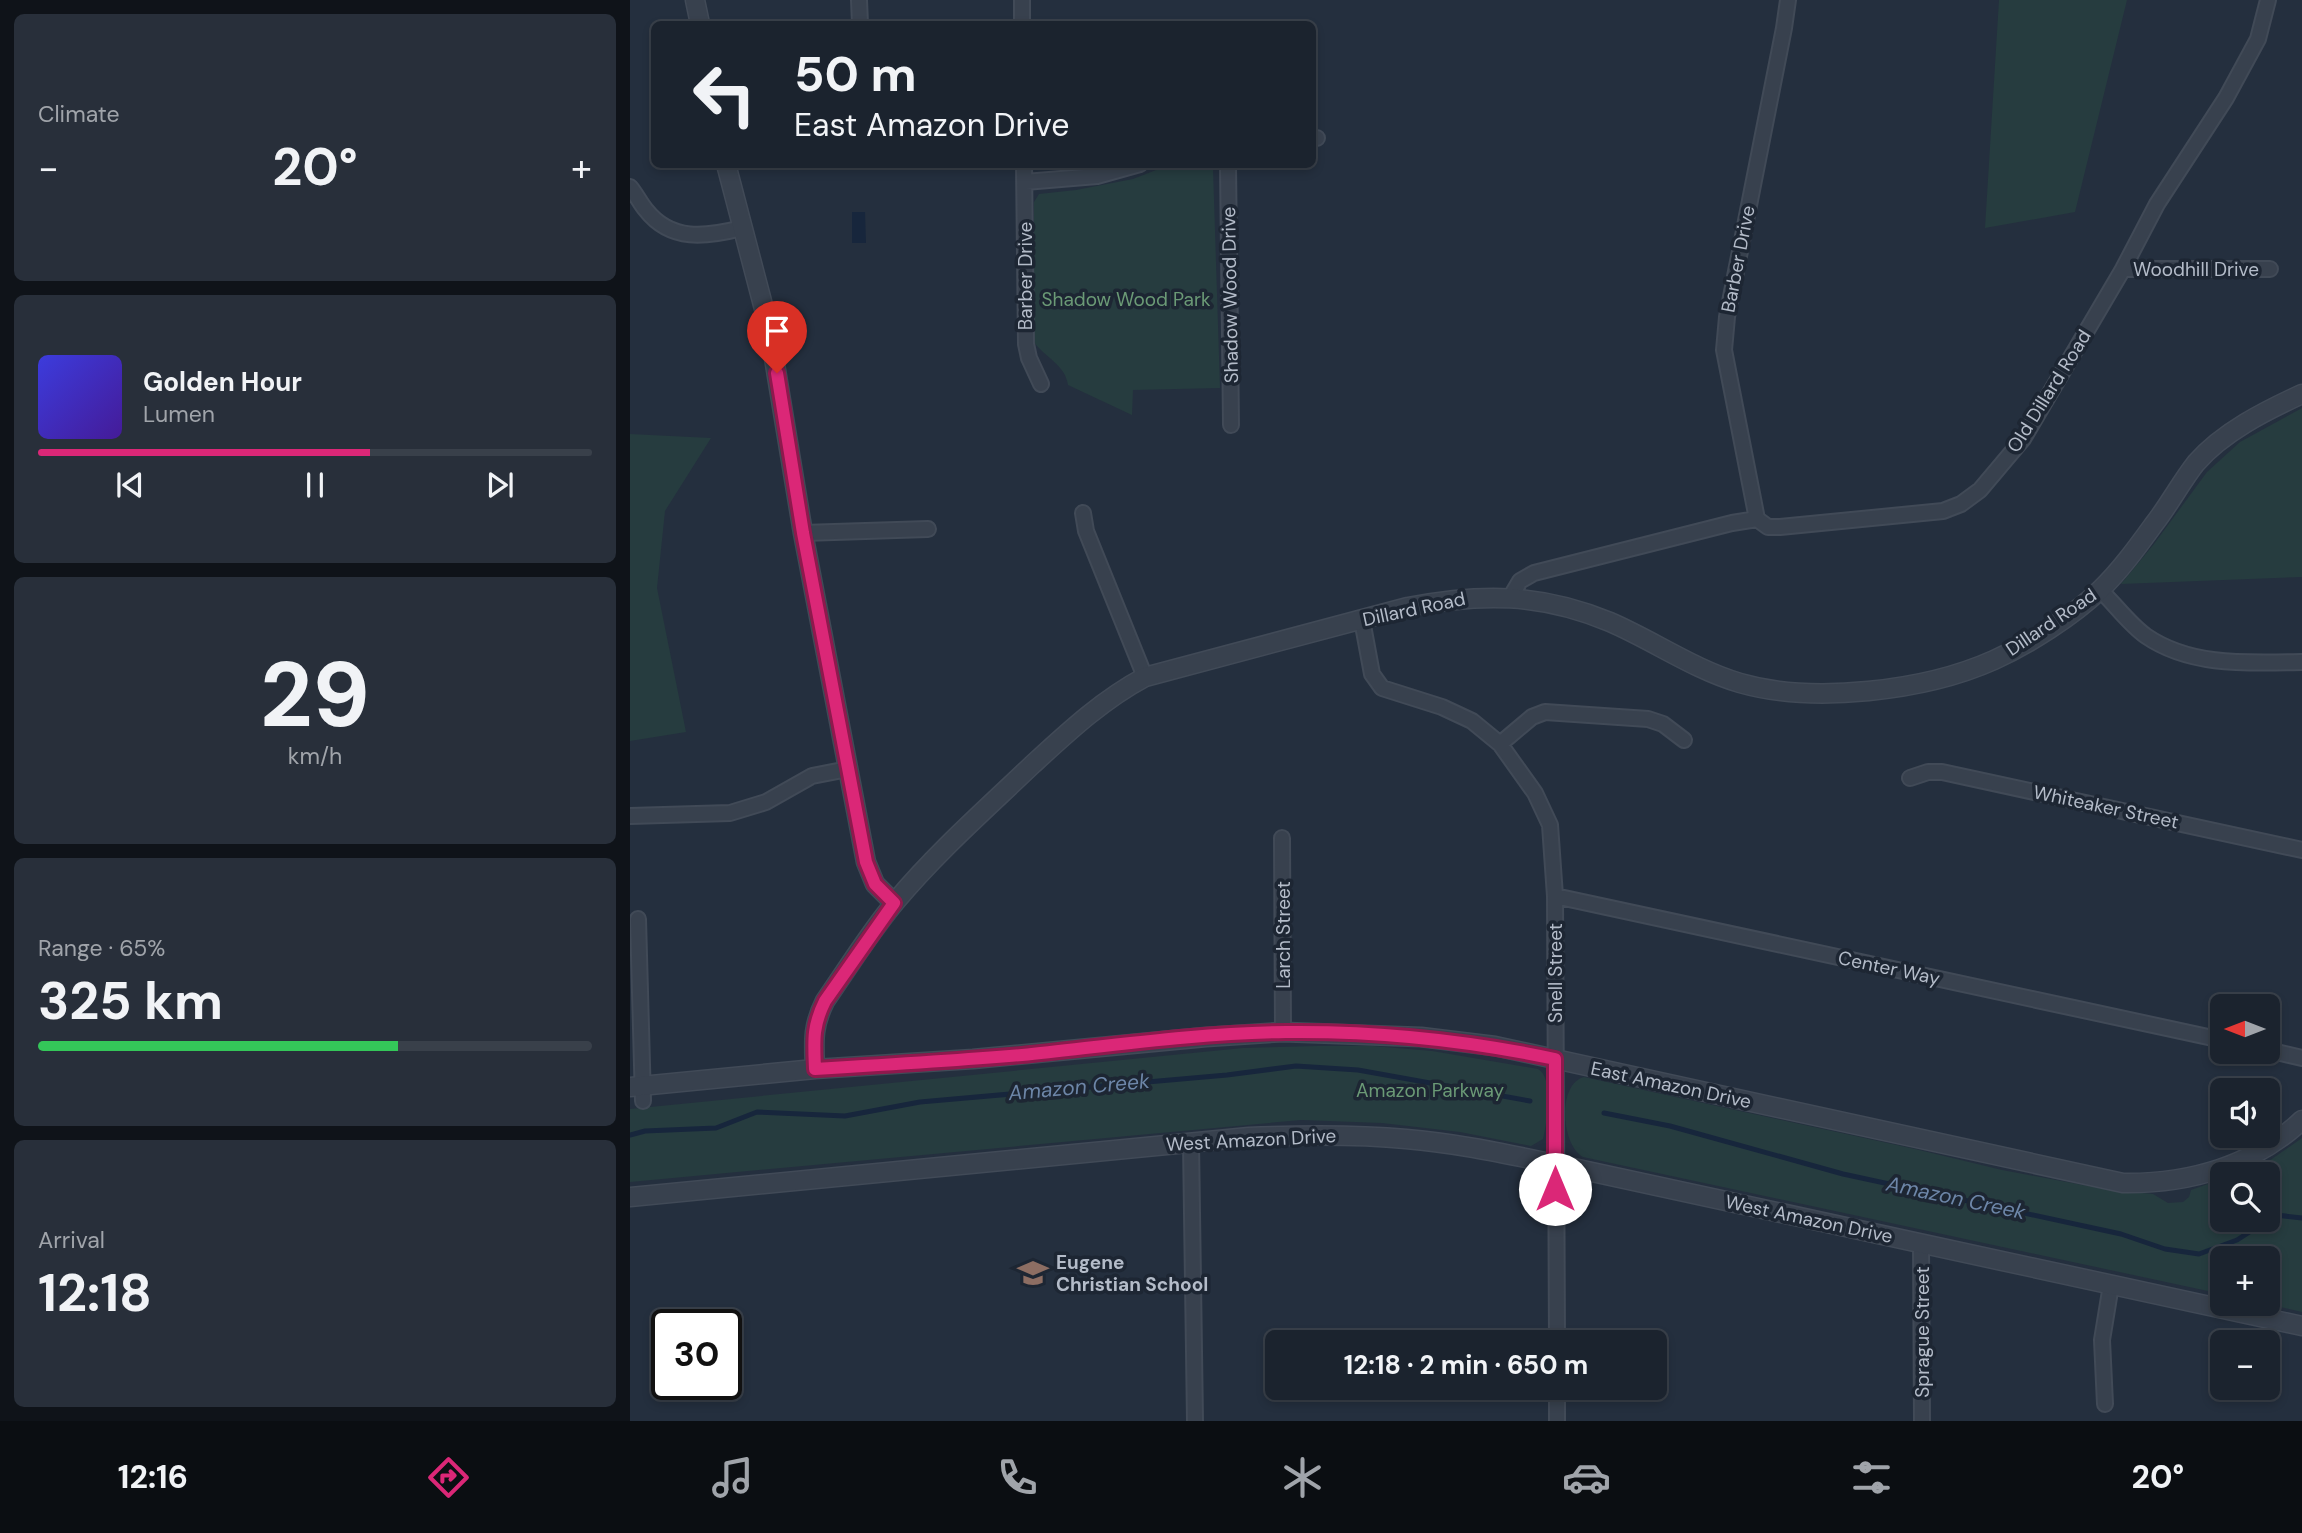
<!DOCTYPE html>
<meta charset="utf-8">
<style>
body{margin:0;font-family:"DM Sans",sans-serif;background:#282f3a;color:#f1f3f6;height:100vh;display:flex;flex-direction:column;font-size:26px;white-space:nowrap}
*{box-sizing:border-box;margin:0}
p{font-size:23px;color:#a0a4aa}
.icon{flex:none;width:38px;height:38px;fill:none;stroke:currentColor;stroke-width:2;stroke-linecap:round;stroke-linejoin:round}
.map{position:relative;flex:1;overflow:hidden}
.sheet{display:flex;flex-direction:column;gap:14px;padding:14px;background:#0f1319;width:630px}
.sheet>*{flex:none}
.guide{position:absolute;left:21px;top:21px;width:665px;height:147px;border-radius:10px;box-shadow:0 4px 10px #0003,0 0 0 2px #39404a;background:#1b232e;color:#f1f3f6;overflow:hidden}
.needle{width:46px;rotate:270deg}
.tools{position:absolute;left:1580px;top:994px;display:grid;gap:14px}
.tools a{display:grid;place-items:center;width:70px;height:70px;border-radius:10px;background:#1b232e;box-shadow:0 4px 10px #0003,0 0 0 2px #39404a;font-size:35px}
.speed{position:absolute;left:21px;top:1309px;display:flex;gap:14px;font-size:35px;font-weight:700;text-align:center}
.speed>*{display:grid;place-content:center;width:91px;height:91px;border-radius:50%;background:#1b232e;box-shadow:0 4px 10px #0003,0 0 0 2px #39404a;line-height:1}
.speed .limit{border:4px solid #111;border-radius:10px;background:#fff;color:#111}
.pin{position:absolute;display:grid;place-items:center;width:60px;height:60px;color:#fff;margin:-72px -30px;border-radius:50% 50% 50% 0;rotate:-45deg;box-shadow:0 0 7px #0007}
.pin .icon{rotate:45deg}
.me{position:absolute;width:77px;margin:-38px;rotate:0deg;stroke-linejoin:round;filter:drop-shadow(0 0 5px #0008)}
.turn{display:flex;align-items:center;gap:24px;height:147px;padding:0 28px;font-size:32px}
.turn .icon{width:91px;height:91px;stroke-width:2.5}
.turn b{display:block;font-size:49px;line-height:60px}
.big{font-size:52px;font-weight:700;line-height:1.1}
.sheet .card{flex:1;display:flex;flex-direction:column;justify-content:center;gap:10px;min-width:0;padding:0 24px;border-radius:10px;background:#282f3a}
.sheet .dial{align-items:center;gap:0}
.dial b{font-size:91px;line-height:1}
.song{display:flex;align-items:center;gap:21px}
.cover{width:84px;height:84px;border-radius:10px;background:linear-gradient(135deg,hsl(240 70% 55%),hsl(260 70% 35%))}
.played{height:7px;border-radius:4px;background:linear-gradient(90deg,#db2777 60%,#39404a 60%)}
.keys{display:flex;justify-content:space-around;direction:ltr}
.heat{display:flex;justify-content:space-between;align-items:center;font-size:38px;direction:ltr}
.charge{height:10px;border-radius:5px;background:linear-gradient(90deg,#34c759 65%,#39404a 0)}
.trip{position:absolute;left:635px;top:1330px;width:402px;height:70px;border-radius:10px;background:#1b232e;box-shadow:0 4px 10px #0003,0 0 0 2px #39404a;font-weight:700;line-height:70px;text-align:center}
.tab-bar{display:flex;height:112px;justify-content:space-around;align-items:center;background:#0b0e12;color:#a0a4aa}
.tab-bar .icon{width:49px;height:49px}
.tab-bar .selected{color:#db2777}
.tab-bar b{font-size:32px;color:#f1f3f6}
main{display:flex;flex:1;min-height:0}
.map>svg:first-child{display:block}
</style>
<main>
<section class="sheet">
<div class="card"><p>Climate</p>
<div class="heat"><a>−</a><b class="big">20°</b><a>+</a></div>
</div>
<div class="card">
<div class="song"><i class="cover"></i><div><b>Golden Hour</b><p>Lumen</p></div></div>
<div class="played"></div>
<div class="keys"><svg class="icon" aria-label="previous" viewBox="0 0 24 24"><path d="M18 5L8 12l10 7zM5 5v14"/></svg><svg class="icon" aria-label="pause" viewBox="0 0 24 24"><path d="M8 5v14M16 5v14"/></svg><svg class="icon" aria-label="next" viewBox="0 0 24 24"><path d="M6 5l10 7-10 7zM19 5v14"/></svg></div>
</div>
<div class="card dial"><b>29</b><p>km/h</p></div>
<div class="card"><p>Range · 65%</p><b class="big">325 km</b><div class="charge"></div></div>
<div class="card"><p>Arrival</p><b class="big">12:18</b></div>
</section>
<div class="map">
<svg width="1672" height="1421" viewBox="0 0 1672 1421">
<rect width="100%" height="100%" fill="#242f3e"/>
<path fill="#263c3f" d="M1369 0H1497L1445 212 1355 228Z
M539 165H582L583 168 590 388 503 390 502 415 438 385C435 364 415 358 404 342V202L409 194 446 190 503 179Z
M1672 408V577L1491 584 1524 544 1577 472 1610 442Z
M0 434 81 438 35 511 27 588 56 732 0 741Z
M687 1046H743L802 1051 908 1069C924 1078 917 1122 913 1139L901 1146 830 1132 752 1123 671 1120 0 1182V1109L613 1048Z
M954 1077 1285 1149 1372 1170 1474 1189 1523 1194 1538 1203 1553 1202 1559 1197 1561 1190 1592 1179V1220H1638V1174H1608L1639 1161 1672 1138V1312L1637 1304 1638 1258H1592V1294L953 1157C931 1145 927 1084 954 1077Z"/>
<path fill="#17263c" d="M222 212H235L236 243H222Z"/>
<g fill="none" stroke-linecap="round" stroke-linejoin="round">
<path stroke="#17263c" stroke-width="5" d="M974 1113 1040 1126 1213 1174 1491 1234 1535 1249 1569 1254 1607 1240 1646 1215 1672 1218
M0 1135 15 1131 86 1128 127 1112 215 1116 290 1102 597 1075 666 1066 728 1070 900 1101"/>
<g stroke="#414a57" stroke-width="18">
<path id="minor" d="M229 0 230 24
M392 0V24
M682 138H687
M394 164 396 344 399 358 411 384
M598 164 601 425
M395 182 467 176 510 164
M0 187C6 194 10 203 16 210 41 242 76 237 112 228
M1493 269H1640
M453 513 456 531 515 677
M1127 519 1094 350 1097 317 1154 28 1158 0
M173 533 298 529
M1470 590C1485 604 1499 624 1516 636 1561 667 1619 663 1672 662
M880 598 890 581 904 573 1102 523 1127 519 1138 527H1150L1313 511 1331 504 1350 490 1393 439 1493 269 1527 204 1596 98 1628 39 1638 0
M732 620 742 674 752 688 812 707 842 721 870 744 905 793 920 825 925 896 927 1342
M870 744 902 717 915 712 1018 719 1033 724 1054 740
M1280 778 1298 772H1312L1672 850
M0 816 100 813 136 802 182 776 218 769
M652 838 653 1032
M925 896 1592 1040
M8 919 13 1101
M1638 1050 1672 1058
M561 1143 565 1421
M1291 1243 1292 1421
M927 1388V1421
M1475 1404 1472 1340 1481 1285"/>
</g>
<g stroke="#414a57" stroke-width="21">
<path id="tertiary" d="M65 0 70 24
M96 164 139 328 173 533 236 862 245 884 264 903
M185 1069C184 1042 182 1027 195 1001 218 968 240 932 266 901 307 852 356 809 402 765 438 732 472 700 515 677L778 607C851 593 910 593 980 622 1024 641 1063 669 1110 683 1183 704 1295 691 1364 660 1399 644 1443 616 1470 590 1490 571 1508 546 1524 524 1539 505 1551 482 1566 463 1593 432 1635 411 1672 394
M0 1087 185 1069 343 1059 576 1037 653 1032 791 1037 865 1046 1493 1183C1559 1184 1623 1166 1672 1120
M0 1197 619 1137C671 1135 723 1134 776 1139 826 1143 876 1154 925 1164L1672 1326"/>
</g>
<use href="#minor" stroke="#38414e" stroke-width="14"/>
<use href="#tertiary" stroke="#38414e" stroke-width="18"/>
</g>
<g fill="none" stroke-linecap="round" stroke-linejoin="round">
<g stroke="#8e194d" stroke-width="18">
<path id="route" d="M147 373 173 533 236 862 245 884 264 903 195 1001C182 1027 184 1042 185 1069 254 1065 323 1061 392 1055 479 1046 568 1033 656 1032 747 1031 836 1040 925 1059V1189"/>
</g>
<use href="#route" stroke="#db2777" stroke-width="12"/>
</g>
<defs>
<g id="school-bare" transform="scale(2.415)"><path d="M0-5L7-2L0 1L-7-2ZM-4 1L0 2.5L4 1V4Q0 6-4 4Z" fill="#8d6e63" stroke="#1d2633" stroke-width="2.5" paint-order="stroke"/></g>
</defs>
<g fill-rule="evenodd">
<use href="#school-bare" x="403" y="1273"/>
</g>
<g text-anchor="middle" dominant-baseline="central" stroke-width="7" stroke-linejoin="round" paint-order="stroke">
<g font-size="19" fill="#b4bcc9" stroke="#1d2633">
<text transform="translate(1108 259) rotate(-79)">Barber Drive</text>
<text x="1566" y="269">Woodhill Drive</text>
<text transform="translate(395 276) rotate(-90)">Barber Drive</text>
<text transform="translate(600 295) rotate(-91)">Shadow Wood Drive</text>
<text transform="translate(1419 391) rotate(-58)">Old Dillard Road</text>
<text transform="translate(784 609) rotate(-12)">Dillard Road</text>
<text transform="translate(1421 622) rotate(-34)">Dillard Road</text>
<text transform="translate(1476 807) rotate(12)">Whiteaker Street</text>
<text transform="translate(653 935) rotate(-90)">Larch Street</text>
<text transform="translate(1259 968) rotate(12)">Center Way</text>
<text transform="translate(925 973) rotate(-90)">Snell Street</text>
<text transform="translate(1041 1085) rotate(12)">East Amazon Drive</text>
<text transform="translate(621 1140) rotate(-3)">West Amazon Drive</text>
<text transform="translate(1179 1219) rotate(12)">West Amazon Drive</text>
<text transform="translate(1292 1332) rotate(-90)">Sprague Street</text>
</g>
<g font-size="19" fill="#6b9a76" stroke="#1d2633">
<text x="496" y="299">Shadow Wood Park</text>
<text x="800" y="1090">Amazon Parkway</text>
</g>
<g font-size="19" font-weight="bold" fill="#b4bcc9" stroke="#1d2633" text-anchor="start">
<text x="426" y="1262">Eugene<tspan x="426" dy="22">Christian School</tspan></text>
</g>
<g font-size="21" font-style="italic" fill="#6d86a8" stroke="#1d2633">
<text transform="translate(449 1087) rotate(-5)">Amazon Creek</text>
<text transform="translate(1326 1198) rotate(12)">Amazon Creek</text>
</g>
</g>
</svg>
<div class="tools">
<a><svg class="needle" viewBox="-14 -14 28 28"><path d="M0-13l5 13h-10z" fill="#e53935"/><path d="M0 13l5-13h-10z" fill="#a0a4aa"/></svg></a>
<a><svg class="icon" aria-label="sound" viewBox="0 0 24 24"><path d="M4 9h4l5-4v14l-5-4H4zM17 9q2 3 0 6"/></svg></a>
<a><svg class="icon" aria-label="search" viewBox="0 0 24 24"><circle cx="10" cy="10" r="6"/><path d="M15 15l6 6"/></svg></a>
<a>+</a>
<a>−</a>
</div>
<div class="speed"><div class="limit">30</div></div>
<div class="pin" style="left:147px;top:373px;background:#d93025"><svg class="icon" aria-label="arrive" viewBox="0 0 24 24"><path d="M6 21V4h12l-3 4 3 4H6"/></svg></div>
<svg class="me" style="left:925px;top:1189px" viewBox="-20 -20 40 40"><circle r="19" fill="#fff"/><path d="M0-13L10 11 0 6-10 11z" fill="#db2777"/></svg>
<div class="trip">12:18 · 2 min · 650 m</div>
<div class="guide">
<div class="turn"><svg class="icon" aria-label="left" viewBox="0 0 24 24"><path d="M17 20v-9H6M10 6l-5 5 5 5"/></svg><div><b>50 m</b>East Amazon Drive</div></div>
</div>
</div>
</main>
<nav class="tab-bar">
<b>12:16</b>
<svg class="icon selected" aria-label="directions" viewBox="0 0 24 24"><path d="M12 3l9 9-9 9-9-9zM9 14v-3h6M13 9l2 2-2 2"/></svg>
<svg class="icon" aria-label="music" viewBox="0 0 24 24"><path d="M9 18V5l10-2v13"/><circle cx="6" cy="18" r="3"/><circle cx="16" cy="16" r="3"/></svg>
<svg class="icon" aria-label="phone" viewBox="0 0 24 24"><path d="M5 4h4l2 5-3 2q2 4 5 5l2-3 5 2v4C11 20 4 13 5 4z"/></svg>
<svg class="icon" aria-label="climate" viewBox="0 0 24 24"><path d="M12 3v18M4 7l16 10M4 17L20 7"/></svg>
<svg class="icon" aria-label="car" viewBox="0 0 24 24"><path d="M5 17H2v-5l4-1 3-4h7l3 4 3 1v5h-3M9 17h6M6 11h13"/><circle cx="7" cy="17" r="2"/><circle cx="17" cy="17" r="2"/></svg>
<svg class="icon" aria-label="filters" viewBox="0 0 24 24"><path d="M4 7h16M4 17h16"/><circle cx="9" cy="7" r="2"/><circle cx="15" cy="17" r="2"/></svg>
<b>20°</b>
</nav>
